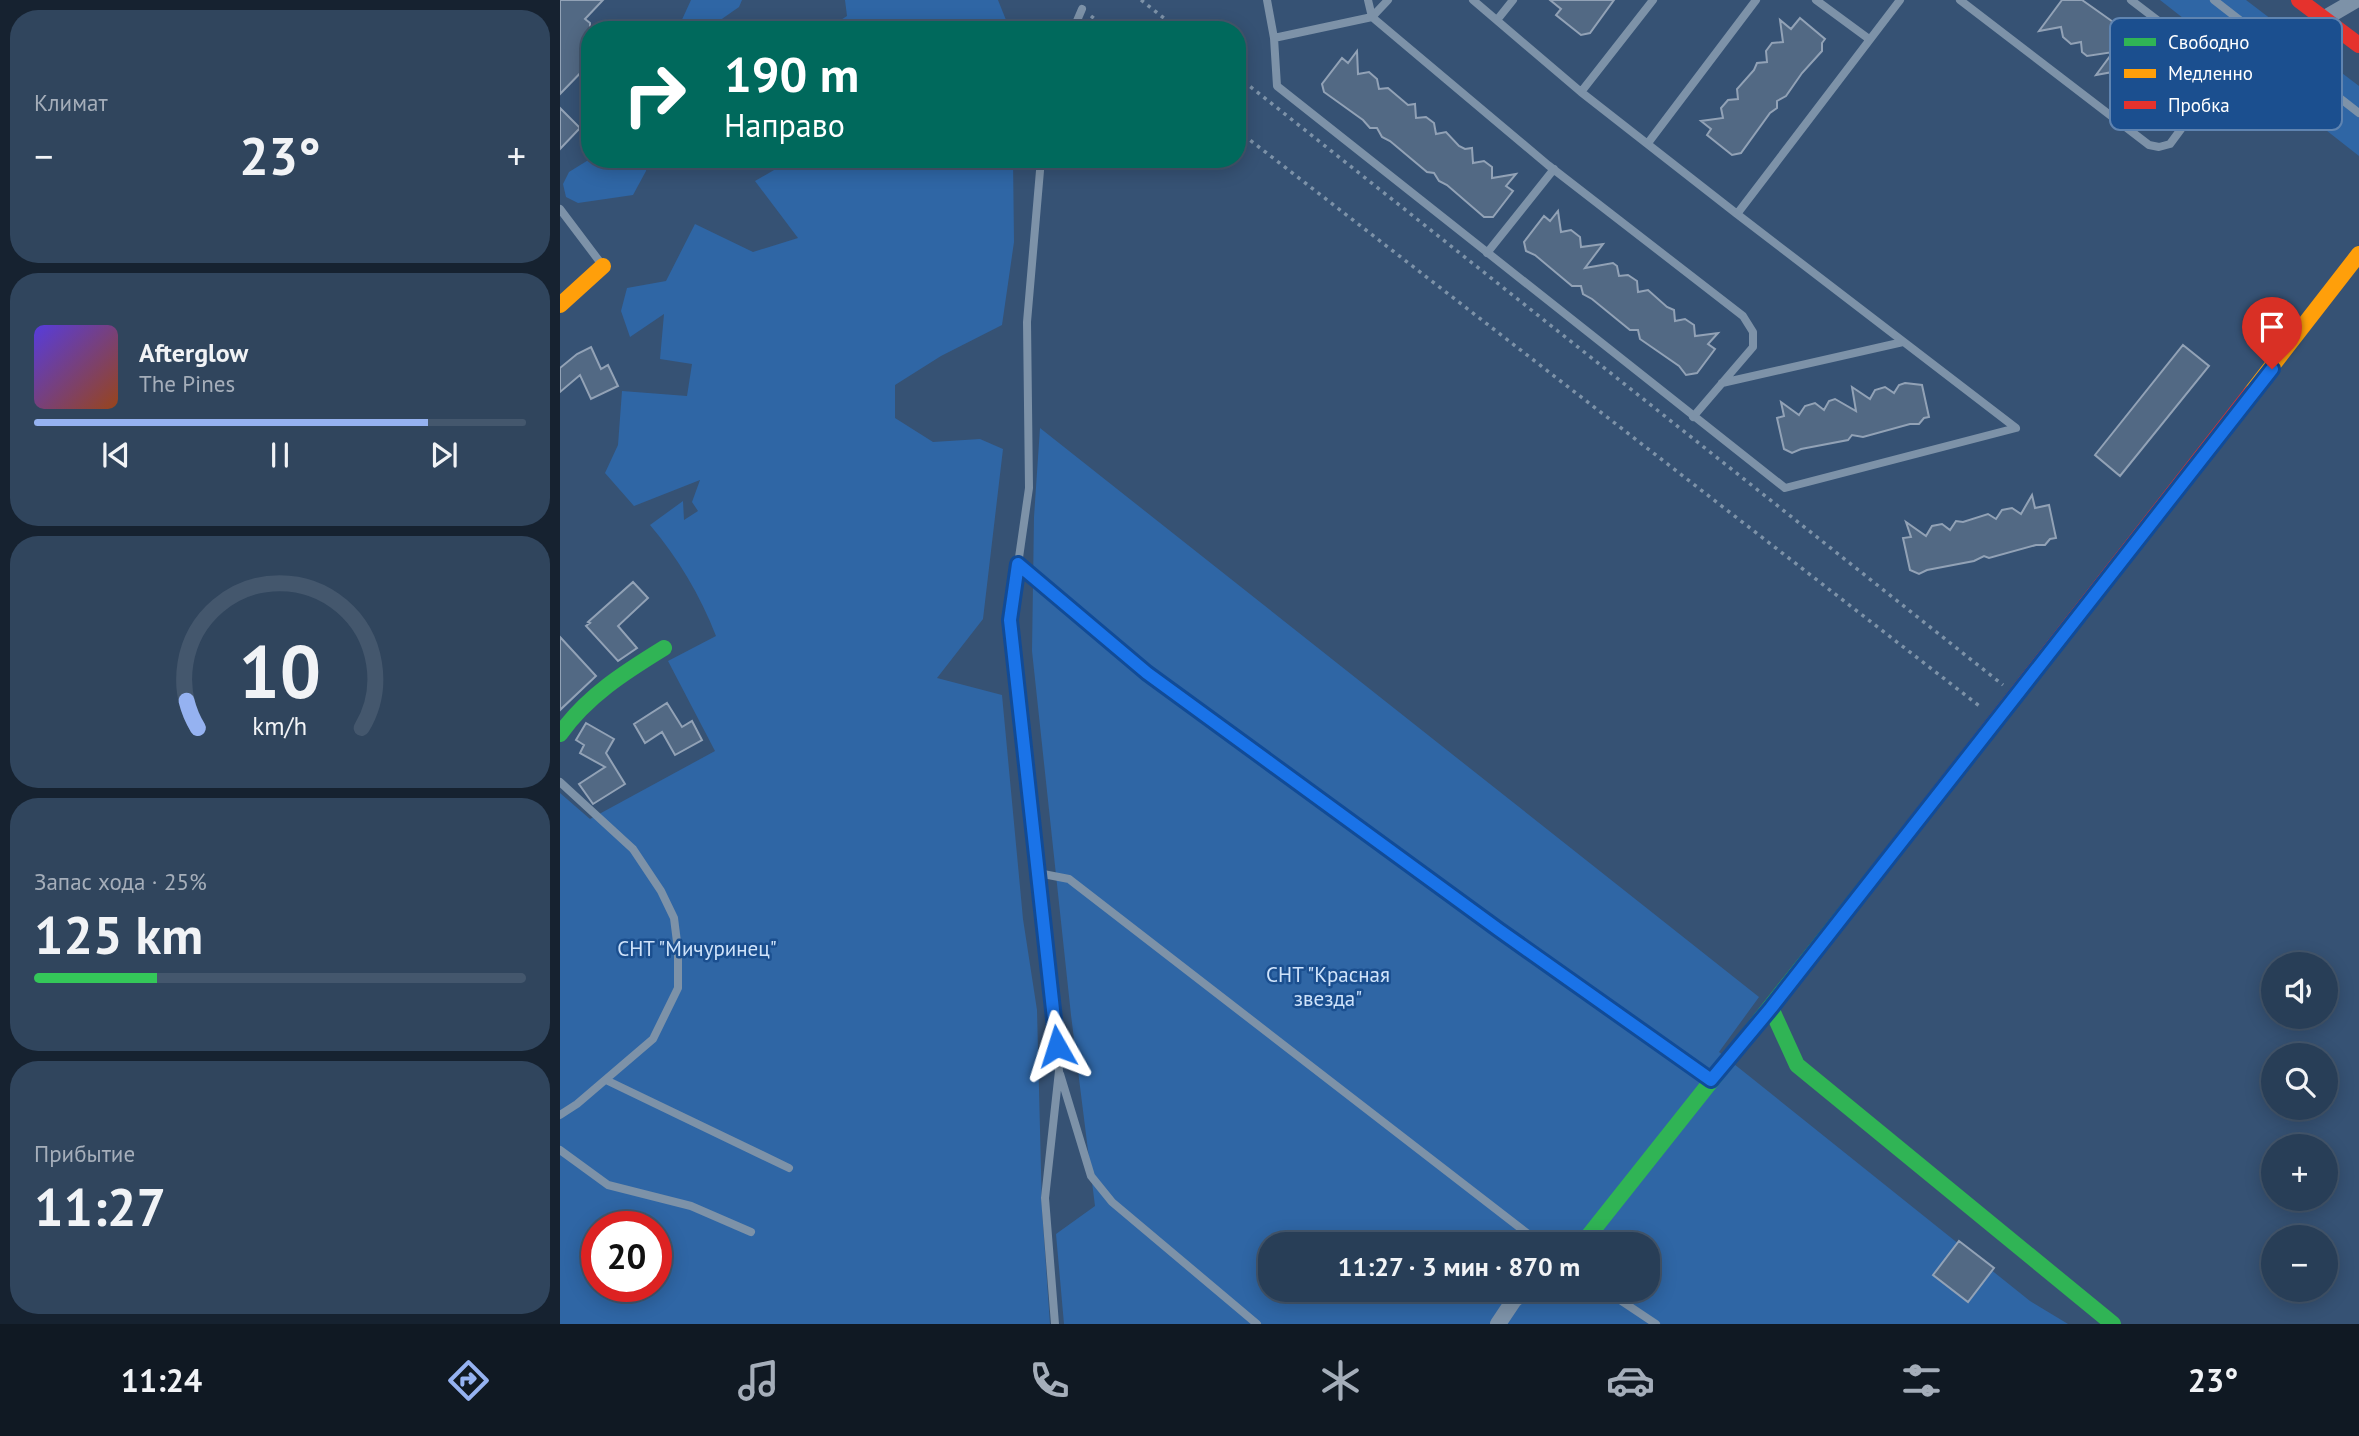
<!DOCTYPE html>
<html lang="ru">
<meta charset="utf-8">
<style>
body{margin:0;font-family:"PT Sans",sans-serif;background:#30455d;color:#f1f3f6;height:100vh;display:flex;flex-direction:column;font-size:26px;white-space:nowrap}
*{box-sizing:border-box;margin:0}
p{font-size:23px;color:#a5aeba}
.icon{flex:none;width:38px;height:38px;fill:none;stroke:currentColor;stroke-width:2;stroke-linecap:round;stroke-linejoin:round}
.map{position:relative;flex:1;overflow:hidden}
.panel{display:flex;flex-direction:column;gap:10px;padding:10px;background:#162230;width:560px}
.panel>*{flex:none}
.top-card{position:absolute;left:21px;top:21px;width:665px;height:147px;border-radius:28px;box-shadow:0 4px 18px #0003,0 0 0 2px #44576d;background:#00695c;color:#fff;overflow:hidden}
.fabs{position:absolute;left:1701px;top:952px;display:grid;gap:14px}
.fabs a{display:grid;place-items:center;width:77px;height:77px;border-radius:50%;background:#283e57;box-shadow:0 4px 18px #0003,0 0 0 2px #44576d;font-size:35px}
.speed{position:absolute;left:21px;top:1211px;display:flex;gap:14px;font-size:35px;font-weight:700;text-align:center}
.speed>*{display:grid;place-content:center;width:91px;height:91px;border-radius:50%;background:#283e57;box-shadow:0 4px 18px #0003,0 0 0 2px #44576d;line-height:1}
.speed .limit{border:10px solid #d22;background:#fff;color:#111}
.pin{position:absolute;display:grid;place-items:center;width:60px;height:60px;color:#fff;margin:-72px -30px;border-radius:50% 50% 50% 0;rotate:-45deg;box-shadow:0 0 7px #0007}
.pin .icon{rotate:45deg}
.me{position:absolute;width:77px;margin:-38px;rotate:354deg;stroke-linejoin:round;filter:drop-shadow(0 0 5px #0008)}
.turn{display:flex;align-items:center;gap:24px;height:147px;padding:0 28px;font-size:32px}
.turn .icon{width:91px;height:91px;stroke-width:2.5}
.turn b{display:block;font-size:49px;line-height:60px}
.big{font-size:52px;font-weight:600;line-height:1.1}
.panel .card{flex:1;display:flex;flex-direction:column;justify-content:center;gap:10px;min-width:0;padding:0 24px;border-radius:28px;background:#30455d}
.panel .dial{align-items:center;gap:0}
.dial svg{height:182px;overflow:visible;fill:none;stroke:#44576d;stroke-width:7;stroke-linecap:round;text-anchor:middle}
.dial text{fill:#f1f3f6;stroke:none}
.song{display:flex;align-items:center;gap:21px}
.cover{width:84px;height:84px;border-radius:10px;background:linear-gradient(135deg,hsl(250 70% 55%),hsl(20 70% 35%))}
.played{height:7px;border-radius:4px;background:linear-gradient(90deg,#95b2f1 80%,#44576d 80%)}
.keys{display:flex;justify-content:space-around;direction:ltr}
.heat{display:flex;justify-content:space-between;align-items:center;font-size:38px;direction:ltr}
.charge{height:10px;border-radius:5px;background:linear-gradient(90deg,#34c759 25%,#44576d 0)}
.trip{position:absolute;left:698px;top:1232px;width:402px;height:70px;border-radius:28px;background:#283e57;box-shadow:0 4px 18px #0003,0 0 0 2px #44576d;font-weight:600;line-height:70px;text-align:center}
.tab-bar{display:flex;height:112px;justify-content:space-around;align-items:center;background:#101923;color:#a5aeba}
.tab-bar .icon{width:49px;height:49px}
.tab-bar .on{color:#95b2f1}
.tab-bar b{font-size:32px;color:#f1f3f6}
main{display:flex;flex:1;min-height:0}
.map>svg:first-child{display:block}
</style>
<main>
<section class="panel">
<div class="card"><p>Климат</p>
<div class="heat"><a>−</a><b class="big">23°</b><a>+</a></div>
</div>
<div class="card">
<div class="song"><i class="cover"></i><div><b>Afterglow</b><p>The Pines</p></div></div>
<div class="played"></div>
<div class="keys"><svg class="icon" aria-label="previous" viewBox="0 0 24 24"><path d="M18 5L8 12l10 7zM5 5v14"/></svg><svg class="icon" aria-label="pause" viewBox="0 0 24 24"><path d="M8 5v14M16 5v14"/></svg><svg class="icon" aria-label="next" viewBox="0 0 24 24"><path d="M6 5l10 7-10 7zM19 5v14"/></svg></div>
</div>
<div class="card dial"><svg viewBox="0 0 100 80">
<path d="M14 69A42 42 0 1 1 86 69"/>
<path d="M14 69A42 42 0 0 1 9 57" stroke="#95b2f1"/>
<text x="50" y="56" font-size="32" font-weight="700">10</text>
<text x="50" y="72" font-size="11">km/h</text>
</svg></div>
<div class="card"><p>Запас хода · 25%</p><b class="big">125 km</b><div class="charge"></div></div>
<div class="card"><p>Прибытие</p><b class="big">11:27</b></div>
</section>
<div class="map">
<svg width="1799" height="1324" viewBox="0 0 1799 1324">
<rect width="100%" height="100%" fill="#365274"/>
<path fill="#2f66a5" fill-rule="evenodd" d="M131 0H182L179 7 146 30H111L120 24Z
M285 0H438L450 30H265L287 16Z
M1600 0H1686L1799 86V156Z
M30 159H87L86 171 73 195 18 203 6 197 3 184 9 172Z
M222 159H453L454 242 442 325 381 356 335 385V418L373 442 420 439 443 449 423 619 377 678 442 695 463 919 477 1010 482 1209 490 1324H0V793L30 819 155 751 108 661 156 636C140 595 118 558 90 525L123 501 124 520 138 511 132 502 140 480 74 506 45 473 58 445 62 391 127 396 132 364 100 359 104 314 70 337 61 311 67 288 106 281 135 224 193 252 238 238 195 181 221 166ZM37 1227H96V1286H37Z
M480 428 1199 997 1159 1052 1470 1301 1508 1324H504L496 1234 535 1206 511 1015 472 651 474 517ZM710 1244H1088V1290H710Z"/>
<path fill="#526984" stroke="#92a2b6" stroke-width="2" d="M0 0H43L25 19 30 23V63L0 94Z
M990 0H1054L1030 33 1021 35 996 15 1001 9Z
M1502 0H1522L1556 24 1558 32H1567L1588 51 1613 67 1615 76 1595 102 1589 97 1581 107 1578 86 1568 88 1560 81 1558 71 1536 75 1553 52 1527 56 1522 52 1521 42 1511 44 1503 37 1501 27 1479 31Z
M1240 18 1265 39 1262 43V51L1242 73 1226 96 1217 101V108L1210 113 1181 153 1172 155 1147 135 1151 129 1141 121 1163 118 1161 108 1168 100 1178 99 1177 89 1194 70 1197 63 1207 62 1206 51 1212 43 1223 42 1220 20 1231 29Z
M797 51 798 74 809 72 817 79 819 89 828 88 848 105 855 104 856 118 866 117 874 123 876 134 886 132 899 146 905 149 912 148 913 163 924 161 932 167V178L956 174 946 186 953 191 933 217H924L887 185 879 181 874 173 867 172 830 141 822 137 817 128H810L803 120 764 92 762 84 782 58 788 63Z
M0 108 20 128 0 149Z
M998 211 1001 232 1011 230 1020 237 1021 247 1043 244 1025 268 1053 263 1057 266 1059 276 1068 275 1077 281 1078 292 1088 290 1107 307 1114 310 1115 321 1125 319 1134 325 1135 336 1158 333 1148 344 1155 349 1137 373 1126 375 1119 366 1080 339 1078 330H1070L1032 299 1023 294 1021 286H1012L975 255 966 251 964 242 984 216 990 221Z
M1623 345 1649 366 1560 476 1535 455Z
M31 347 41 369 48 365 58 386 31 399 20 375 0 392V368L17 354Z
M1345 383 1362 385 1369 417 1364 418 1359 424H1350L1303 437 1292 435 1288 440 1241 449 1232 453 1224 449 1217 418 1224 416 1221 402 1239 415 1245 406 1255 403 1264 410 1269 401 1275 399 1296 411 1292 387 1310 399 1315 390 1325 387 1334 393 1339 385Z
M1472 495 1475 508 1489 505 1496 538 1490 539 1485 545H1476L1429 558 1424 556 1414 561 1367 570 1359 574 1350 570 1343 538 1351 537 1346 522 1366 536 1372 526 1382 524 1390 530 1396 521 1403 522 1428 514 1436 519 1442 510 1452 508 1461 514Z
M73 582 88 598 58 626 77 648 58 661 26 626 30 623 28 622Z
M0 637 36 676 0 710Z
M107 703 122 727 132 721 142 740 115 755 102 732 85 743 74 724Z
M26 723 54 739 46 753 65 784 33 804 19 784 45 767 20 753 24 745 16 740Z
M1399 1241 1434 1268 1408 1302 1373 1275Z"/>
<g fill="none" stroke-linecap="round" stroke-linejoin="round">
<path stroke="#7d92a8" stroke-width="3.5" stroke-dasharray="3.5 5" stroke-linecap="butt" d="M581 0 619 30
M531 16 548 30
M677 76 1443 685
M677 130 1422 708"/>
<path stroke="#7d92a8" stroke-width="8" d="M707 0 714 38 812 17 828 0
M808 0 812 17 988 165 1183 316 1193 332V347L1133 417
M913 0 1021 92 1177 214 1340 0
M1256 0 1309 39
M1400 0 1589 145 1599 147 1610 144 1664 71 1571 0
M1654 0 1799 113
M937 20 953 0
M513 30 522 9
M714 38 717 86 1225 488 1456 428 1177 214
M1021 92 1093 0
M1088 143 1196 0
M481 159 467 322 469 488 450 620 499 1071 485 1198 495 1324
M0 209 43 266
M927 253 994 169
M1162 383 1343 342
M458 564 587 673 939 930 1149 1078
M0 782 73 849 101 891 114 918 118 950V988L93 1039 17 1104 0 1115
M478 873 509 879 981 1244
M500 1074 531 1176 552 1202 697 1324
M46 1080 229 1168
M0 1150 48 1185 131 1206 191 1232
M1045 1290 1096 1324"/>
<path stroke="#7d92a8" stroke-width="16" d="M1765 18 1796 0
M938 1324 954 1300 966 1290"/>
<path stroke="#30b455" stroke-width="16" d="M0 734C27 696 65 672 104 648
M1211 1008 1237 1065 1553 1324
M1022 1244 1314 876"/>
<path stroke="#ff9f0a" stroke-width="16" d="M0 305 43 266
M1691 393 1799 254"/>
<path stroke="#e5322d" stroke-width="16" d="M1739 0 1799 45
M1314 876 1691 393"/>
</g>
<g fill="none" stroke-linecap="round" stroke-linejoin="round">
<g stroke="#114b97" stroke-width="18">
<path id="route" d="M497 1046 450 620 458 564 587 673 939 930 1151 1080 1211 1008 1712 369"/>
</g>
<use href="#route" stroke="#1a73e8" stroke-width="12"/>
</g>
<g text-anchor="middle" dominant-baseline="central" stroke-width="5" stroke-linejoin="round" paint-order="stroke">
<g font-size="21" fill="#cfe3fa" stroke="#1b4f8f">
<text x="137" y="948">СНТ "Мичуринец"</text>
<text x="768" y="974">СНТ "Красная<tspan x="768" dy="24">звезда"</tspan></text>
</g>
</g>
<rect x="1550" y="18" width="232" height="112" rx="10" fill="#1b4f8f" stroke="#5f84b1" stroke-width="2"/>
<rect x="1564" y="38" width="32" height="8" fill="#30b455"/>
<rect x="1564" y="69" width="32" height="9" fill="#ff9f0a"/>
<rect x="1564" y="101" width="32" height="8" fill="#e5322d"/>
<g font-size="19" fill="#fff">
<text x="1608" y="49">Свободно</text>
<text x="1608" y="80">Медленно</text>
<text x="1608" y="112">Пробка</text>
</g>
</svg>
<div class="fabs">
<a><svg class="icon" aria-label="sound" viewBox="0 0 24 24"><path d="M4 9h4l5-4v14l-5-4H4zM17 9q2 3 0 6"/></svg></a>
<a><svg class="icon" aria-label="search" viewBox="0 0 24 24"><circle cx="10" cy="10" r="6"/><path d="M15 15l6 6"/></svg></a>
<a>+</a>
<a>−</a>
</div>
<div class="speed"><div class="limit">20</div></div>
<div class="pin" style="left:1712px;top:369px;background:#d93025"><svg class="icon" aria-label="arrive" viewBox="0 0 24 24"><path d="M6 21V4h12l-3 4 3 4H6"/></svg></div>
<svg class="me" style="left:497px;top:1046px" viewBox="-20 -20 40 40"><path d="M0-17L14 15 0 8-14 15z" fill="#1a73e8" stroke="#fff" stroke-width="4"/></svg>
<div class="trip">11:27 · 3 мин · 870 m</div>
<div class="top-card">
<div class="turn"><svg class="icon" aria-label="right" viewBox="0 0 24 24"><path d="M7 20v-9h11M14 6l5 5-5 5"/></svg><div><b>190 m</b>Направо</div></div>
</div>
</div>
</main>
<nav class="tab-bar">
<b>11:24</b>
<svg class="icon on" aria-label="directions" viewBox="0 0 24 24"><path d="M12 3l9 9-9 9-9-9zM9 14v-3h6M13 9l2 2-2 2"/></svg>
<svg class="icon" aria-label="music" viewBox="0 0 24 24"><path d="M9 18V5l10-2v13"/><circle cx="6" cy="18" r="3"/><circle cx="16" cy="16" r="3"/></svg>
<svg class="icon" aria-label="phone" viewBox="0 0 24 24"><path d="M5 4h4l2 5-3 2q2 4 5 5l2-3 5 2v4C11 20 4 13 5 4z"/></svg>
<svg class="icon" aria-label="climate" viewBox="0 0 24 24"><path d="M12 3v18M4 7l16 10M4 17L20 7"/></svg>
<svg class="icon" aria-label="car" viewBox="0 0 24 24"><path d="M5 17H2v-5l4-1 3-4h7l3 4 3 1v5h-3M9 17h6M6 11h13"/><circle cx="7" cy="17" r="2"/><circle cx="17" cy="17" r="2"/></svg>
<svg class="icon" aria-label="filters" viewBox="0 0 24 24"><path d="M4 7h16M4 17h16"/><circle cx="9" cy="7" r="2"/><circle cx="15" cy="17" r="2"/></svg>
<b>23°</b>
</nav>
